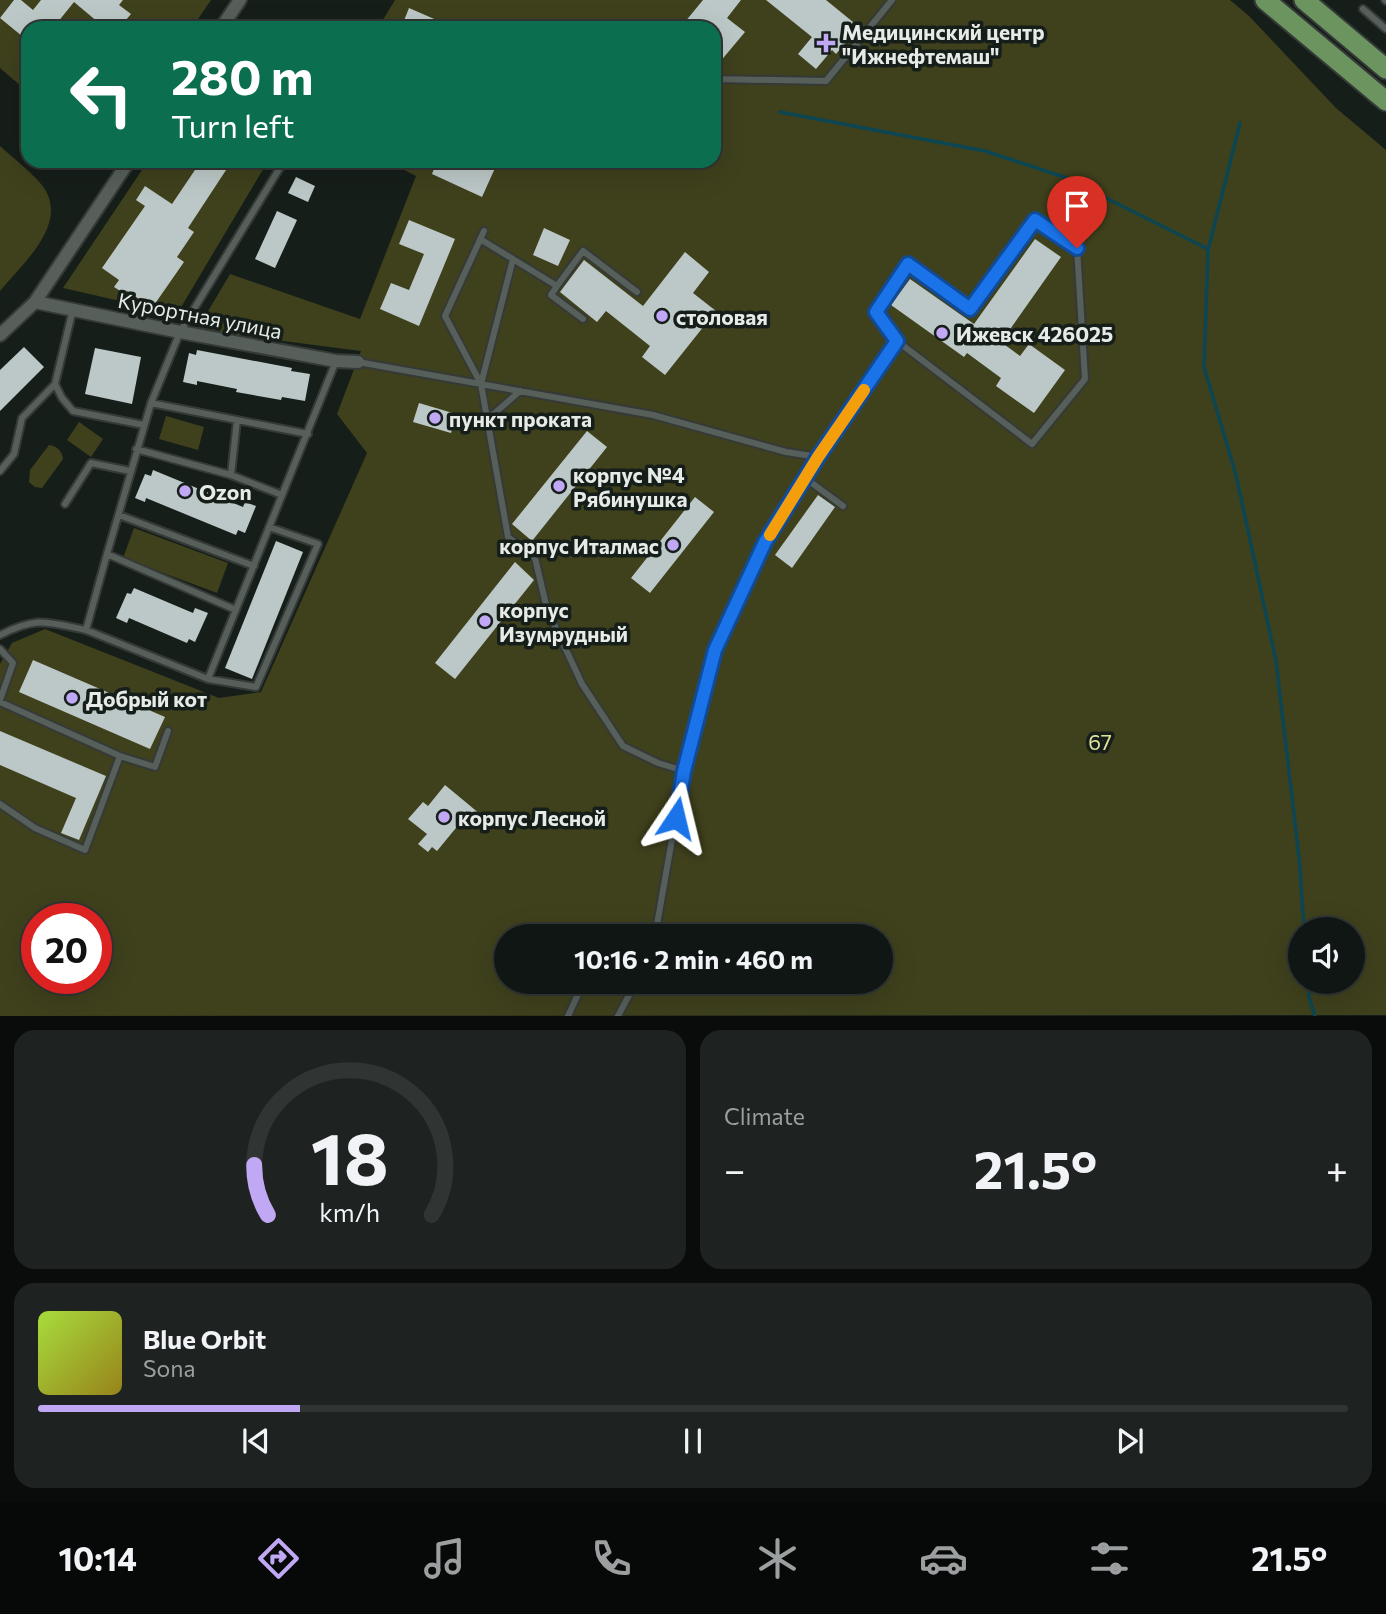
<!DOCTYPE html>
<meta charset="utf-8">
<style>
body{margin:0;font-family:Commissioner,sans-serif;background:#1e2322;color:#f1f3f6;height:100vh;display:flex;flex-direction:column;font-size:26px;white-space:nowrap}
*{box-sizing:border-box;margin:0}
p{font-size:23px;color:#9c9fa0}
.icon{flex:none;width:38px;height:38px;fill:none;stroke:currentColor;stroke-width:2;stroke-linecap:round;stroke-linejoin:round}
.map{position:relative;height:1016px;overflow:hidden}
.panel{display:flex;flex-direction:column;gap:14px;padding:14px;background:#090c0b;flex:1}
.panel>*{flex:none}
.guide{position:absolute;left:21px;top:21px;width:700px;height:147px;border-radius:21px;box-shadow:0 7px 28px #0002,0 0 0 2px #303534;background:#0b6e4f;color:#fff;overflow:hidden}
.tools{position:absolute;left:1288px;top:917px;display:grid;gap:14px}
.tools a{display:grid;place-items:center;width:77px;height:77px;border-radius:50%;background:#101614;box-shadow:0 7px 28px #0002,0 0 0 2px #303534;font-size:35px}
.speed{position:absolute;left:21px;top:903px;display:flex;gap:14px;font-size:35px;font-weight:700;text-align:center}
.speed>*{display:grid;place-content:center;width:91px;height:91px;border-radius:50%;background:#101614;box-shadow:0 7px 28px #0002,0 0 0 2px #303534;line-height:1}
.speed .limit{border:10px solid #d22;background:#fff;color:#111}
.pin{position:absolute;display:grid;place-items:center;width:60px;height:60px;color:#fff;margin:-72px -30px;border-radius:50% 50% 50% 0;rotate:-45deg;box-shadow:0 0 7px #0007}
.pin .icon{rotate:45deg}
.me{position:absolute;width:77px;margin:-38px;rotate:10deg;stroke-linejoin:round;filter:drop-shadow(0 0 5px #0008)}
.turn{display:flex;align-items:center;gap:24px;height:147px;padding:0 35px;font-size:32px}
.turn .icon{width:91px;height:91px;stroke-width:2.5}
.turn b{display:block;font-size:49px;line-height:60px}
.big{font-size:52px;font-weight:700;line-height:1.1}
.panel .card{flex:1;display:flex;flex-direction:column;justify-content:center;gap:10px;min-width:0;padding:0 24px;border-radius:21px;background:#1e2322}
.panel .dial{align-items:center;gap:0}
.dial svg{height:182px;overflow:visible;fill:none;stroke:#303534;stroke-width:7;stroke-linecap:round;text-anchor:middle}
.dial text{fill:#f1f3f6;stroke:none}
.song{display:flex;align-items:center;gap:21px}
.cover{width:84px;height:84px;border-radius:10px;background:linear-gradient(135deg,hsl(80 70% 55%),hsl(50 70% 35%))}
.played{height:7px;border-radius:4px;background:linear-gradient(90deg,#c0a8f4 20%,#303534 20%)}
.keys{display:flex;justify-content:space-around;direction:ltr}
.heat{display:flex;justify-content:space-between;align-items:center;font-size:38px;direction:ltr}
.panel .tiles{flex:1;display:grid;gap:14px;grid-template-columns:1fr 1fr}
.card:last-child{grid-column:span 2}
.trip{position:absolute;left:494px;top:924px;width:399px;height:70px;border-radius:35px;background:#101614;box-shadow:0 7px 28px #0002,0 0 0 2px #303534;font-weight:700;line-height:70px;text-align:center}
.menu{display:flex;height:112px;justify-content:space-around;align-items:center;background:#060908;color:#9c9fa0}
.menu .icon{width:49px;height:49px}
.menu .on{color:#c0a8f4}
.menu b{font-size:32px;color:#f1f3f6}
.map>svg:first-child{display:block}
</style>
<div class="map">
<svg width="1386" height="1016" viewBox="0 0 1386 1016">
<rect width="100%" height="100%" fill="#161e1a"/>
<path fill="#3f401c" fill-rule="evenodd" d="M0 0H211L192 28H28V92L0 68Z
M395 0H1230L1249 16 1336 108 1386 150V1015L0 1016V664L12 643 45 629 219 698 261 692 367 453 337 414 361 351 197 330 230 274 360 319 416 176 387 161H714V28H378ZM37 919H96V978H37ZM1300 929H1353V982H1300ZM506 936H880V982H506Z
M0 146C13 158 29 170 41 184 72 222 23 263 0 291Z
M148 161H268L177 314 63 288Z
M166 416 204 427 198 450 159 439Z
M79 422 103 439 91 457 67 440Z
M49 445C56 446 62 450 63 459L42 488 35 487 29 482 30 470Z
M134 528 228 563 217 593 123 558Z"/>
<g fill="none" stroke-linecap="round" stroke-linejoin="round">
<path stroke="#0c4653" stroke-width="3.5" d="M780 112 985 151 1064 177 1208 249
M1240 123 1208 250 1204 367 1236 475 1276 661 1299 857 1304 929
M1308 982 1309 997 1315 1016"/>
</g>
<path fill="#bcc8c7" d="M14 0H21L33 10 41 0H123L119 5 131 14 119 28H105L74 2 53 28H28V41L0 18Z
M703 0H741L727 18 745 32 714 69V28H680Z
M766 0H826L853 22 848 28 854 33 836 54 832 50 816 69 798 54 812 37Z
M409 8 455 28H401Z
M201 161H232L188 228 194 232 177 257 184 262 152 308 127 291 125 294 114 287 119 280 102 268 145 206 136 200 145 186 172 204Z
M437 161H485L496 166 482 197 432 174Z
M296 177 315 186 308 202 288 193Z
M277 211 297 220 275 268 255 259Z
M409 220 455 239 419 326 380 309 391 283 409 290 424 254 399 244Z
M544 228 570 240 558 266 533 255Z
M1035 239 1061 257 1001 342 1020 356 1029 344 1065 370 1034 413 996 386 1001 378 967 353 964 357 891 305 910 279 974 324Z
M685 252 709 272 693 293 716 311 665 375 642 357 650 346 606 311 597 322 560 292 584 260 643 306Z
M24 347 44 367 0 411V370Z
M95 348 141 357 132 404 85 394Z
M197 350 292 368 291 371 310 374 305 401 282 397 281 400 236 392 237 389 197 381V385L183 382 189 353 196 355Z
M419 403 456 414 451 433 413 422Z
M587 431 607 447 532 541 512 524Z
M153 470 243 507 245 502 256 506 245 533 238 530 236 535 146 498 145 502 135 498 145 474 151 476Z
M818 495 835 507 792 568 775 555Z
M695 497 714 512 650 593 631 578Z
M276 541 303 552 252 679 225 668Z
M515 562 534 580 455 679 435 663Z
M134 588 193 613 195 608 208 613 195 642 189 639 187 643 129 618 127 623 116 618 127 593 131 594Z
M33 660 165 717 150 749 19 692Z
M0 731 106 776 79 840 61 833 76 798 0 765Z
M445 785 480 814 467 829 460 823 437 851 432 847 428 852 418 844 427 834 408 819 423 802 428 806Z"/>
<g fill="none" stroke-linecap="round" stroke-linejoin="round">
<g stroke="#353a38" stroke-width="10">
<path id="lane" d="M1385 0 1386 1
M1363 9 1386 29
M714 79 826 81 892 0
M484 231 445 316 481 384 508 537 535 558 547 609 582 684 623 746 658 763 684 771
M480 239 557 286 551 295 583 319
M557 286 583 251 637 292
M73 309 55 384 62 398 73 411 144 425
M358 362 653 415 786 452 818 457 897 341 1032 444 1085 379 1077 248 1035 220 970 309 908 264 876 312 897 341
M481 384 513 259
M151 403 308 434
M488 419 520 391
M237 420 231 475 282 495
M136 449 231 475
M0 471 14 454 22 418 55 384
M805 478 843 506
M65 504 91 463 130 471
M119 515 254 566
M107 554 151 403 180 332 284 161
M236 610 107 554 86 630 208 679 256 687 318 544 269 527
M0 635C38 616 46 622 86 630
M0 649 13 663 0 700
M208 679 336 361
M0 702 120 756 85 850 35 828 0 804
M120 756 155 767 168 731
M655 936 684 771 715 650 765 542 818 457
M568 1016 580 990
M618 1016 636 982"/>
</g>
<g stroke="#353a38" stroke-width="16">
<path id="street" d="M221 28 240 0
M35 302 180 332 336 361 358 362
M0 335 35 302 129 161"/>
</g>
<g stroke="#353a38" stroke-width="23">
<path id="primary" d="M1265 0 1386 101
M1304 0 1386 69"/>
</g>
<use href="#lane" stroke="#565f5a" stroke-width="6"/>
<use href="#street" stroke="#565f5a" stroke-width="12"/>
<use href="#primary" stroke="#6c945e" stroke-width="19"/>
</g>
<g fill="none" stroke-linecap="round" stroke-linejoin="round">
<g stroke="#114b97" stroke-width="18">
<path id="route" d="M676 818 684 771 715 650 765 542 818 457 897 341 876 312 908 264 970 309 1035 220 1077 248"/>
</g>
<use href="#route" stroke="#1a73e8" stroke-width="12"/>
<path stroke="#f59e0b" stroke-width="12" d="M770 535 818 457 864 390"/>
</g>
<g fill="#c0a8f4" stroke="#161e1a" stroke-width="2.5">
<path d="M822.5 32.5h7v7h7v7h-7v7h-7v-7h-7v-7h7z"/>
<circle cx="662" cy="316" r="7"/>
<circle cx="942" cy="333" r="7"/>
<circle cx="435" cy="418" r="7"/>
<circle cx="559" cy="486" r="7"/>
<circle cx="185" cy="491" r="7"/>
<circle cx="673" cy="545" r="7"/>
<circle cx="485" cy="621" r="7"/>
<circle cx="72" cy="698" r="7"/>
<circle cx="444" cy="817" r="7"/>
</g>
<g text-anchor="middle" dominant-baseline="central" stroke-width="7" stroke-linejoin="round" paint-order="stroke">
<g font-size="21" font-weight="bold" fill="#e6ebe8" stroke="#161e1a" text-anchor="start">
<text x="842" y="31">Медицинский центр<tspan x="842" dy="24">"Ижнефтемаш"</tspan></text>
<text x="676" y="316">столовая</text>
<text x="956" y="333">Ижевск 426025</text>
<text x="449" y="418">пункт проката</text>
<text x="573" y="474">корпус №4<tspan x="573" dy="24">Рябинушка</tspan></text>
<text x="199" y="491">Ozon</text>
<text x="659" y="545" text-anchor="end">корпус Италмас</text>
<text x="499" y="609">корпус<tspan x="499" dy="24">Изумрудный</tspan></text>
<text x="86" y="698">Добрый кот</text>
<text x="458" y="817">корпус Лесной</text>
</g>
<g font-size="21" fill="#e6ebe8" stroke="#161e1a">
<text transform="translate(200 315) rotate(11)">Курортная улица</text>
</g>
<g font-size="21" fill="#dfe29c" stroke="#161e1a">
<text x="1100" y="741">67</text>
</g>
</g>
</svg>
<div class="tools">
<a><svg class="icon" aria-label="sound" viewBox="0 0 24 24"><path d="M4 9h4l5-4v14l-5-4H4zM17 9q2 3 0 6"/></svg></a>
</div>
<div class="speed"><div class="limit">20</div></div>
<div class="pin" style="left:1077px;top:248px;background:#d93025"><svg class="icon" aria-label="arrive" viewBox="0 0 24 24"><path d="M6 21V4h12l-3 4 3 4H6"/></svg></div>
<svg class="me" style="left:676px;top:818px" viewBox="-20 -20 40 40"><path d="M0-17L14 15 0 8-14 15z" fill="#1a73e8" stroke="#fff" stroke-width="4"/></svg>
<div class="trip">10:16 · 2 min · 460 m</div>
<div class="guide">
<div class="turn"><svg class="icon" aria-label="left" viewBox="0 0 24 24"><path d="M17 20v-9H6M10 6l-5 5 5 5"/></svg><div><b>280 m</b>Turn left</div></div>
</div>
</div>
<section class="panel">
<div class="tiles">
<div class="card dial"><svg viewBox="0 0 100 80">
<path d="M14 69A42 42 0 1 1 86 69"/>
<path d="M14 69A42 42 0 0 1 8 47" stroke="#c0a8f4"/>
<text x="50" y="56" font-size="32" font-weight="700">18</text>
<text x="50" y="72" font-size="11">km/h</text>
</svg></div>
<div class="card"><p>Climate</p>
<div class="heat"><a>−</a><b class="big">21.5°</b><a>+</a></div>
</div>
<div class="card">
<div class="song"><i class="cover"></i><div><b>Blue Orbit</b><p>Sona</p></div></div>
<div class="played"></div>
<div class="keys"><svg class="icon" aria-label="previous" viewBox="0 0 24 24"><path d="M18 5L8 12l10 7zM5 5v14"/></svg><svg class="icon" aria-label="pause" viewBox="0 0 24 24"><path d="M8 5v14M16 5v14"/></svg><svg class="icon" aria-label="next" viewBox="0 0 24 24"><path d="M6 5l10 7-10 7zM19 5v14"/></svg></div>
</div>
</div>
</section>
<nav class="menu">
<b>10:14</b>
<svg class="icon on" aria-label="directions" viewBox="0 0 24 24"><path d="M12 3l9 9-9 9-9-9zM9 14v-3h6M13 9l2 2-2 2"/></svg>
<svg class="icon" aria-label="music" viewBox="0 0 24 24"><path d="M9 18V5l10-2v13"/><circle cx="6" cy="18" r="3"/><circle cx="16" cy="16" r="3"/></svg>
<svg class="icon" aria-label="phone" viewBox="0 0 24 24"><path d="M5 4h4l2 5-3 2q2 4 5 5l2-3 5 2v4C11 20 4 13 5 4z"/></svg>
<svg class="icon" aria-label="climate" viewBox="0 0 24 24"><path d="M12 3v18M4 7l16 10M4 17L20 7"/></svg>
<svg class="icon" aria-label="car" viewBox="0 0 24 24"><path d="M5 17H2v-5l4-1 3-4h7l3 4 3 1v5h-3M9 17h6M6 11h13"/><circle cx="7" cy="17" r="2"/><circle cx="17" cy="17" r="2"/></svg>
<svg class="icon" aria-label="filters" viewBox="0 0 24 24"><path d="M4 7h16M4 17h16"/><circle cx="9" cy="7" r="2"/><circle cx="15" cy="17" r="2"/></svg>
<b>21.5°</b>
</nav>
